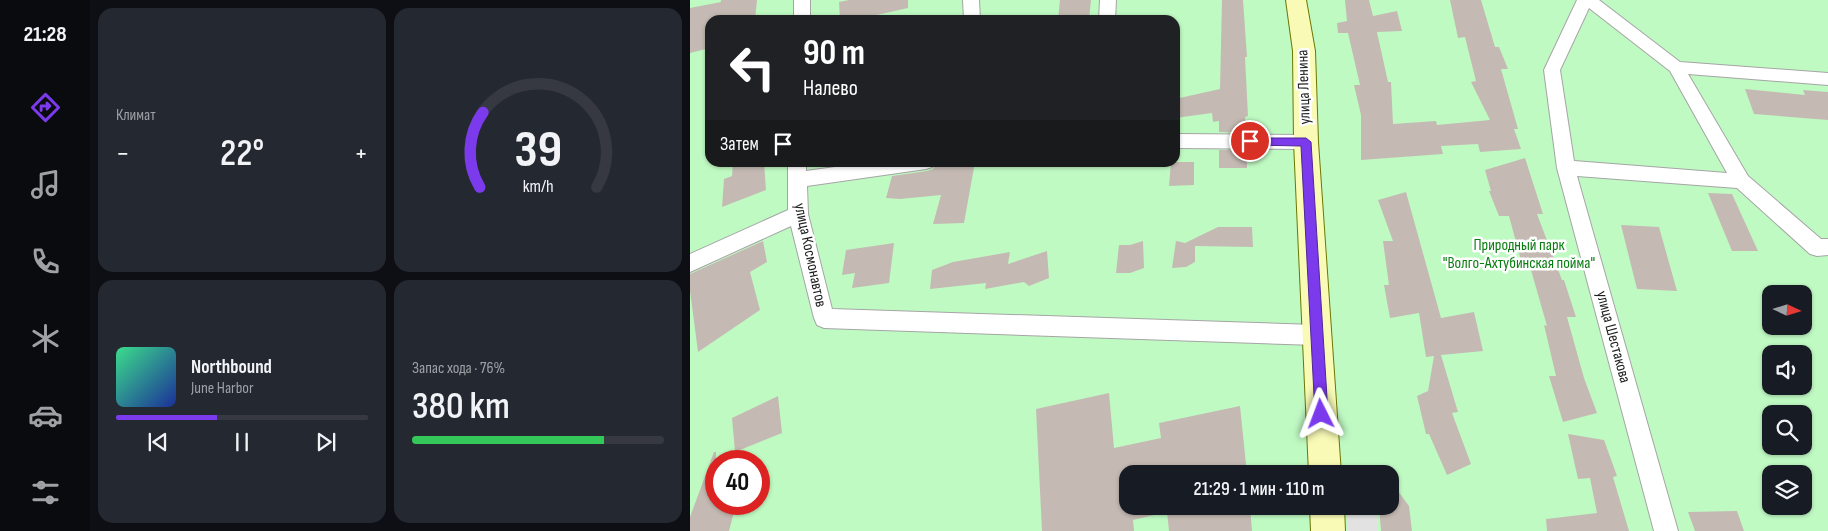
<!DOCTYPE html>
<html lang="ru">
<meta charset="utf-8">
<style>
body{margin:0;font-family:"Sofia Sans Condensed",sans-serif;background:#242831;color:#f1f3f6;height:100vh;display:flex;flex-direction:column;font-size:19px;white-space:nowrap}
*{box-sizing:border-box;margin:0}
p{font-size:16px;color:#9ea1a6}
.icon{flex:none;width:28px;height:28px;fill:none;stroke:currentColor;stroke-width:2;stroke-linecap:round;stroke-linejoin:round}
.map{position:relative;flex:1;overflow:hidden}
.panel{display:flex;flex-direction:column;gap:8px;padding:8px;background:#0d0f14;width:600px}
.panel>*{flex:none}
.top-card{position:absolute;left:15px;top:15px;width:475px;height:152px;border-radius:15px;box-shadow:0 1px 4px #0004;background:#202124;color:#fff;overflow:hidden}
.needle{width:32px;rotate:94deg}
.tools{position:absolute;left:1072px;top:285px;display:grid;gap:10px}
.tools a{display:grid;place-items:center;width:50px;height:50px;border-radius:10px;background:#171b24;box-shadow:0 1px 4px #0004;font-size:25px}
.speed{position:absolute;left:15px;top:450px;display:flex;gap:10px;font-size:25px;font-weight:700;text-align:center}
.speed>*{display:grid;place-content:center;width:65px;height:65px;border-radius:50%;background:#171b24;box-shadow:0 1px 4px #0004;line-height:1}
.speed .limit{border:8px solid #d22;background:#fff;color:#111}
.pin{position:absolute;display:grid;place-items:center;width:42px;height:42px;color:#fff;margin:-21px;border:2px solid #fff;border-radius:50%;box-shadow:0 1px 5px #0007}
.me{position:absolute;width:55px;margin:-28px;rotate:357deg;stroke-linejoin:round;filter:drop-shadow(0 0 4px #0008)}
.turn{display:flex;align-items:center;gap:18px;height:105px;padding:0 15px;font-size:22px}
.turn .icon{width:65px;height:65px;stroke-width:2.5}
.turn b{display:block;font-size:35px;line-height:42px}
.then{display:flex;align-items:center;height:48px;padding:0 15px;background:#0003;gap:10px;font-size:19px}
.big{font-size:38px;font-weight:600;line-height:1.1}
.panel .card{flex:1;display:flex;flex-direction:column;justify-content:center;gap:8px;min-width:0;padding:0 18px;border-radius:15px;background:#242831}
.panel .dial{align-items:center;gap:0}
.dial svg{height:130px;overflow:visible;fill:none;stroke:#363941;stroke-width:7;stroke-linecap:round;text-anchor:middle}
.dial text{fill:#f1f3f6;stroke:none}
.song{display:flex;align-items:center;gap:15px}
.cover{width:60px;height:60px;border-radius:8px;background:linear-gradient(135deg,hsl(150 70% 55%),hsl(230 70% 35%))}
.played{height:5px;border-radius:2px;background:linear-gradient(90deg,#7c3aed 40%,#363941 40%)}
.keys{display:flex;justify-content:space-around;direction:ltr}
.heat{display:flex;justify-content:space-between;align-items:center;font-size:28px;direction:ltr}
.charge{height:8px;border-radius:4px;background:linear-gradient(90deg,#34c759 76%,#363941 0)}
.panel .tiles{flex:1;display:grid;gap:8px;grid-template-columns:repeat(2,1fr)}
.trip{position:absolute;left:429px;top:465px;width:280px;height:50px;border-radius:15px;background:#171b24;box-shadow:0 1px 4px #0004;font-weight:600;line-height:50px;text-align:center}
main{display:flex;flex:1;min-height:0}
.tabs{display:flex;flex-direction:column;width:90px;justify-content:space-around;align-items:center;background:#090b0e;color:#9ea1a6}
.tabs .icon{width:35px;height:35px}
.tabs .on{color:#7c3aed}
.tabs b{font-size:22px;color:#f1f3f6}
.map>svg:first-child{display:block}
</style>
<main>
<nav class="tabs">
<b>21:28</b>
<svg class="icon on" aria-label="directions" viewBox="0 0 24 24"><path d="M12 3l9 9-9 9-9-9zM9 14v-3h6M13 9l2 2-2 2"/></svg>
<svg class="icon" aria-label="music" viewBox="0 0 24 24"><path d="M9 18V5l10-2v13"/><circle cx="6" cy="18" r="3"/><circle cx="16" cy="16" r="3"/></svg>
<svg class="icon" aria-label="phone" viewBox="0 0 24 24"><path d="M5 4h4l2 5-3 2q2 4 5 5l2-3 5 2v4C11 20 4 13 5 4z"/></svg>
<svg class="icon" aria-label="climate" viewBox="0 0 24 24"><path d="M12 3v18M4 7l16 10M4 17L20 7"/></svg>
<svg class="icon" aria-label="car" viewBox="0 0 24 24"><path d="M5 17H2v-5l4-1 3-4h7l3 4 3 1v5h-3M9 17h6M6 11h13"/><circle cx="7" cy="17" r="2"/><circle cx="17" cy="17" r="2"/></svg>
<svg class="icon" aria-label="filters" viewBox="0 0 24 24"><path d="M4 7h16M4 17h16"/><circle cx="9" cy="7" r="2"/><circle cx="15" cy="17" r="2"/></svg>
</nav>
<section class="panel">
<div class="tiles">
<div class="card"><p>Климат</p>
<div class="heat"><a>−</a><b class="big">22°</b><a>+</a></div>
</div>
<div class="card dial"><svg viewBox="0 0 100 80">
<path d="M14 69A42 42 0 1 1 86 69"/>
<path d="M14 69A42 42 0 0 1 16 23" stroke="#7c3aed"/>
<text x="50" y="56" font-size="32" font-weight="700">39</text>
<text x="50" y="72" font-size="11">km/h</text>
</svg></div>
<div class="card">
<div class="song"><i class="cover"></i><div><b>Northbound</b><p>June Harbor</p></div></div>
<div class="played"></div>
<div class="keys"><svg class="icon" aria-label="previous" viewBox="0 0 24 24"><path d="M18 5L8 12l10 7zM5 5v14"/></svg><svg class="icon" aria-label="pause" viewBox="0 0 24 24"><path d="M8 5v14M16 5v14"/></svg><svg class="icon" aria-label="next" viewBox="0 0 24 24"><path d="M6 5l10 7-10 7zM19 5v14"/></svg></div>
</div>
<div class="card"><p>Запас хода · 76%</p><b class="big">380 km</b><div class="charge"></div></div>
</div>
</section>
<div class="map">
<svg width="1138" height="531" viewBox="0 0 1138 531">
<rect width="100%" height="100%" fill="#efebe3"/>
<path fill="#c0fac3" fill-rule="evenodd" d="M0 0H1138V531H0ZM20 20H485V162H20ZM1081 294H1114V326H1081ZM1081 354H1114V386H1081ZM1081 414H1114V446H1081ZM26 461H69V504H26ZM438 474H700V506H438ZM1081 474H1114V506H1081Z"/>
<path fill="#e2e2e2" d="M658 506H686L688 531H658Z"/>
<path fill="#c4bab3" d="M31 0H67L65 20H20V48L0 53V8L31 2Z
M159 0H218V8L164 20H150L149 2Z
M370 0H401L399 20H368Z
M532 0H553L557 57H555L558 116 555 117 556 133 529 132V121L523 122 522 113 485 118V99L530 89Z
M655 0H679L683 16 707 11 712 31 687 32 698 82H701L703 124 746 121 747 125 800 120 781 82 786 81 775 37 768 38 760 0H791L805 47H809L818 69H811L828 129H824L831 149 790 152 788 144 751 146 753 154 671 160V115L664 85H670L658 33H648L647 23 657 21Z
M1055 89 1115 95 1113 90 1138 92V120L1064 114Z
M529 150H557V168H529Z
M835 158 853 214H847L872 280H874L886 317H877L894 378 907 413 873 422 859 376H866L854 325 857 326 839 263 832 264 819 216H809L799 191H801L795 170Z
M43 162H74L76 190 32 207 34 179 42 176Z
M285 162 274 223 243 224 251 195 210 199 196 198 202 176 237 171 243 169 247 163Z
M481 162H504V185L479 186Z
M716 192 751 318 784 312 793 351 751 355 768 412 762 413 781 464 757 475 739 434H736L727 396 738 391 744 356 736 357 729 313 700 318 694 285H699L693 241H703L688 200Z
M1018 193 1042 194 1068 251H1042Z
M931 225 969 227 987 291 947 289Z
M528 227H562L563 247 505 246V262L496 267 482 268 486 241 495 243Z
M73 241 77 262 60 272 70 310 8 352 0 291V274Z
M453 241 454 268 440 273H426L429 245H440Z
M204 243 199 283 162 288 165 273 152 275 156 250Z
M357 251 359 278 339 286 334 282 295 289 296 283 240 289 242 270 263 262 320 252 318 264Z
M419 393 424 448 471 438 469 423 550 406 557 474H438V506H560L562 531H479L477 512 443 520 444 531H352L346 409Z
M88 396 92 433 45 452 42 418Z
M878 434 914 440 927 476 923 477 939 531H857L856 519 907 513 900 478 888 479Z
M24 452H26V504H46L39 531H0V517Z
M700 480 719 506 722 531H691L689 506H700Z
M1047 511 1054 531H1005L998 512Z"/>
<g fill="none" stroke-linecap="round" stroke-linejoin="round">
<g stroke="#a5a5a5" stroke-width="2">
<path id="street" d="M104 0H120V20H104Z
M273 0H289L290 20H274Z
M410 0H426L425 20H409Z
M887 0H909L990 62 1138 73V85L998 74 1058 176 1131 239H1138V255L1127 256 1120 254 1047 188 887 176 988 531H964L867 168 854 70ZM899 8 980 71 1037 173 884 161 870 70Z
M485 134 616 135 622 137 625 142 622 147 616 149 485 148Z
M98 162H116V171L181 162H245L242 167 236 169 117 186 118 214 142 309 626 325 634 328 637 335 634 342 626 345 134 328 127 325 124 318 101 226 0 272V254L98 210Z"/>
</g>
<g stroke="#6b7604" stroke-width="2">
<path id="secondary" d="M596 0H616L625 51 628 142 651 474H619L604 142 603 51Z
M620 506H654L655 531H621Z"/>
</g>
<use href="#street" fill="#fff" fill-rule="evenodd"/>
<use href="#secondary" fill="#f8fab6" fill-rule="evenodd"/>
</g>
<path fill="#7c3aed" stroke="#51269a" d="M560 138H616L621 142 638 414 636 419 631 421 627 419 625 414 611 146 560 145 555 141Z"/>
<g text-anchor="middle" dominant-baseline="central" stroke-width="5" stroke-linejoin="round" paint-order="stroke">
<g font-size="16" fill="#1e1e1e" stroke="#fff">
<text transform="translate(614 87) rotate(-92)">улица Ленина</text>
<text transform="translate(120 255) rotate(78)">улица Космонавтов</text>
<text transform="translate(923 337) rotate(75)">улица Шестакова</text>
</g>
<g font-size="16" fill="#0a7d12" stroke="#fff">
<text x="829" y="245">Природный парк<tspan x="829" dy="18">"Волго-Ахтубинская пойма"</tspan></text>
</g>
</g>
</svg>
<div class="tools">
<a><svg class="needle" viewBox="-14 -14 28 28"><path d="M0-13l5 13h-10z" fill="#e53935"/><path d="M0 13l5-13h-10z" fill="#9ea1a6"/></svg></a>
<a><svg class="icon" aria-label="sound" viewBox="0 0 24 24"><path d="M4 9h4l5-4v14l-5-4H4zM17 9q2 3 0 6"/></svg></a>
<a><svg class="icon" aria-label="search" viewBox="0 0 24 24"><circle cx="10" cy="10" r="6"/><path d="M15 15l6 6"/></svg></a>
<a><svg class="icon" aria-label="layers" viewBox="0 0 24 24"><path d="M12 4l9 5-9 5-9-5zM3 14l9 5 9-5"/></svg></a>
</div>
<div class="speed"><div class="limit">40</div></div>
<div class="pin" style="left:560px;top:141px;background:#d93025"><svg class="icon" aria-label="arrive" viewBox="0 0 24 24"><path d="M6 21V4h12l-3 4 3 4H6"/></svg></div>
<svg class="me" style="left:631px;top:414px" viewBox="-20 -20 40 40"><path d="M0-17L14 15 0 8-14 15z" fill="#7c3aed" stroke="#fff" stroke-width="4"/></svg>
<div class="trip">21:29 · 1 мин · 110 m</div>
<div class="top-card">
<div class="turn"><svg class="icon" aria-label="left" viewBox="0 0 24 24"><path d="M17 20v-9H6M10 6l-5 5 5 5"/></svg><div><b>90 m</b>Налево</div></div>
<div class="then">Затем<svg class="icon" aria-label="arrive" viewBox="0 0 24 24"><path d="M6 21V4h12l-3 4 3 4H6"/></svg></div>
</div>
</div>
</main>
